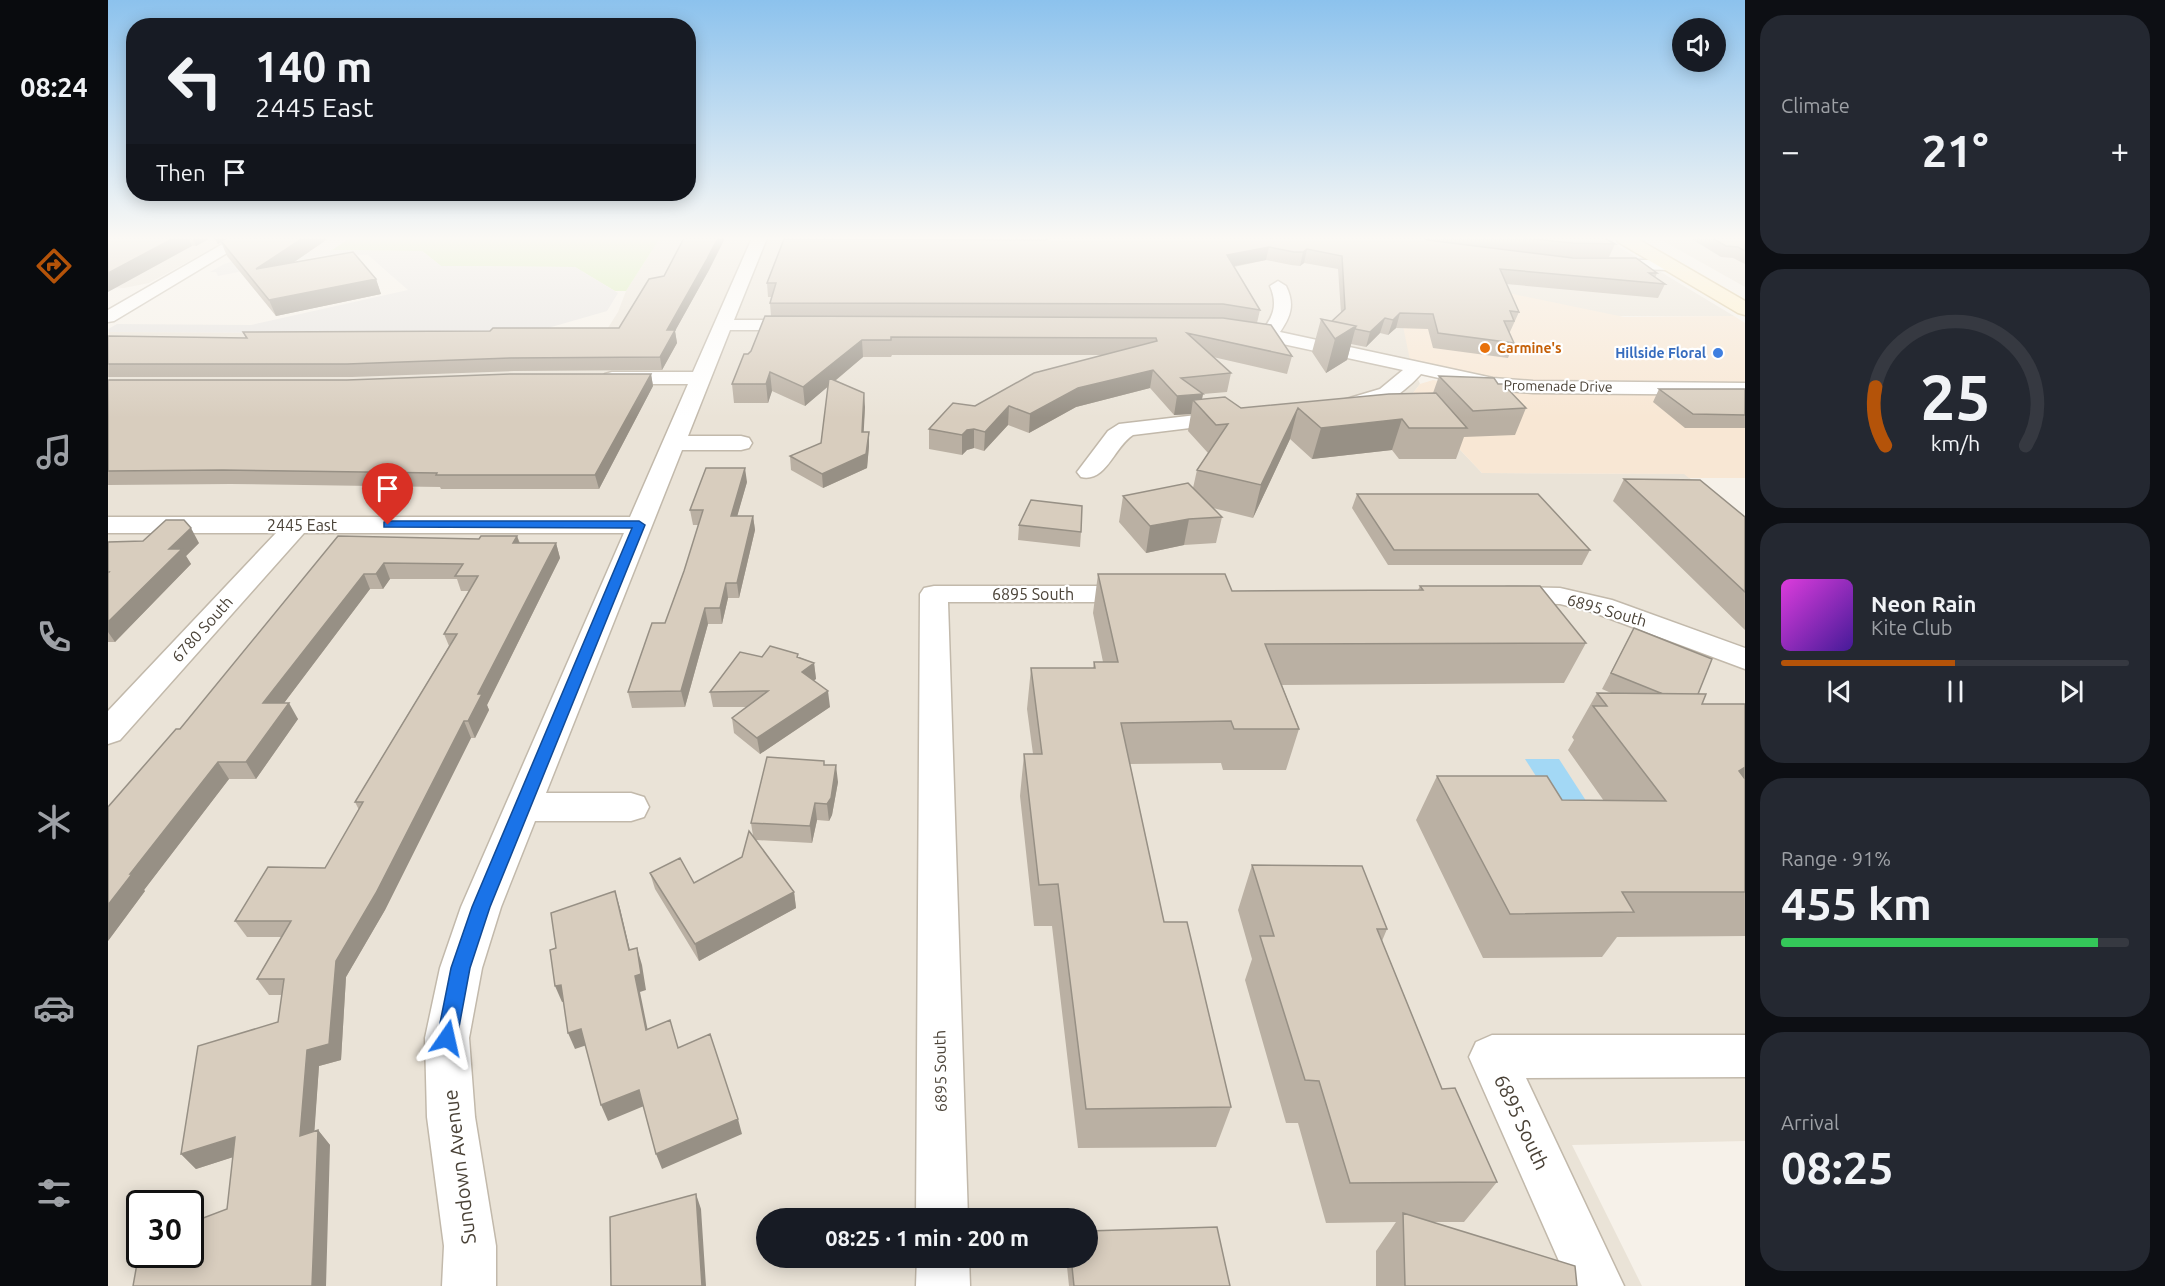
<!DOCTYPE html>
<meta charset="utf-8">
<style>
body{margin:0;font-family:Ubuntu,sans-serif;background:#242831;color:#f1f3f6;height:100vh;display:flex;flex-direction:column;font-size:22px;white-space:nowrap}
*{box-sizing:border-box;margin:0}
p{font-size:20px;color:#9ea1a6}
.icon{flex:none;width:33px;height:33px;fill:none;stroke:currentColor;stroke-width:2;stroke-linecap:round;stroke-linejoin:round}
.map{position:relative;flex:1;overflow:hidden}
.panel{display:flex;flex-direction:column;gap:15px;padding:15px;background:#0d0f14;width:420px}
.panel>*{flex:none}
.guide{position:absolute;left:18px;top:18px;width:570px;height:183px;border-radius:24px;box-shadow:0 3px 15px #0003;background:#171b24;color:#f1f3f6;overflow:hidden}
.controls{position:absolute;left:1564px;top:18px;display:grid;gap:12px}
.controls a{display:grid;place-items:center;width:54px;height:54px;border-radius:50%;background:#171b24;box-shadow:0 3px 15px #0003;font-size:30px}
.speed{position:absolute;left:18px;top:1190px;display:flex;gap:12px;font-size:30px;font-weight:700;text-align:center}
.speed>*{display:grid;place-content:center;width:78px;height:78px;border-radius:50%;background:#171b24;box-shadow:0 3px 15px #0003;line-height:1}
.speed .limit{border:3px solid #111;border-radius:9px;background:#fff;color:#111}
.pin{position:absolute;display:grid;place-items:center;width:51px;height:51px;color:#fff;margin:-62px -26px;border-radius:50% 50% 50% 0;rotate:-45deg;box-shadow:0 0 6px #0007}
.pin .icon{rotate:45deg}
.me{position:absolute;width:66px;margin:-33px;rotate:11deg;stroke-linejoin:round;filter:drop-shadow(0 0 4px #0008)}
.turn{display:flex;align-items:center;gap:21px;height:126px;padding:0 30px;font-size:27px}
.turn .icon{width:78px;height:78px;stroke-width:2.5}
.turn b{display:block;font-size:42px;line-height:51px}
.then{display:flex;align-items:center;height:57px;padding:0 30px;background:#0003;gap:12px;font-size:22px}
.big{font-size:45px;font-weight:700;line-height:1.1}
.panel .card{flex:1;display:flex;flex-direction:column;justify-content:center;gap:9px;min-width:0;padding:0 21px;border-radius:24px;background:#242831}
.panel .dial{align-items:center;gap:0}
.dial svg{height:156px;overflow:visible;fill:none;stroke:#363941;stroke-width:7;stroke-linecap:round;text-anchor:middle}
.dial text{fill:#f1f3f6;stroke:none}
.song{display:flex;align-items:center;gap:18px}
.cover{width:72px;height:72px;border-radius:9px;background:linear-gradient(135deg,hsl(300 70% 55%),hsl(260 70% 35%))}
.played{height:6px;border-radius:3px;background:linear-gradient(90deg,#b45309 50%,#363941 50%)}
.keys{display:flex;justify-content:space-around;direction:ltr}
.heat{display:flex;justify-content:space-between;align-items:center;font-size:33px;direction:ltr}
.charge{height:9px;border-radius:4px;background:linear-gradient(90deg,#34c759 91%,#363941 0)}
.trip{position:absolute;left:648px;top:1208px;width:342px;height:60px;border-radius:30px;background:#171b24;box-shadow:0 3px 15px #0003;font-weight:700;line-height:60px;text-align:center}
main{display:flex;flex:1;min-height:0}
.menu{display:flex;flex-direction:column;width:108px;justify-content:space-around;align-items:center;background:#090b0e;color:#9ea1a6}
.menu .icon{width:42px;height:42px}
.menu .active{color:#b45309}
.menu b{font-size:27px;color:#f1f3f6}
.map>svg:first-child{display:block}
</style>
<main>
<nav class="menu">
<b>08:24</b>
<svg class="icon active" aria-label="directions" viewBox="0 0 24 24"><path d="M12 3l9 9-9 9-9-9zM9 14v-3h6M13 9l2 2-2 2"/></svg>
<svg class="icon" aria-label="music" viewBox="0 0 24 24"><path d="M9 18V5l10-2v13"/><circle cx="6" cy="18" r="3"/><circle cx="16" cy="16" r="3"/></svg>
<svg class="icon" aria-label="phone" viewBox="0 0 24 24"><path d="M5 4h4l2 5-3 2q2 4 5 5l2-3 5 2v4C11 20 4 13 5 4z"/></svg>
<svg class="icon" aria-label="climate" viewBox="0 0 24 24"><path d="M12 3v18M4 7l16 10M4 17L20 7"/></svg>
<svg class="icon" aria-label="car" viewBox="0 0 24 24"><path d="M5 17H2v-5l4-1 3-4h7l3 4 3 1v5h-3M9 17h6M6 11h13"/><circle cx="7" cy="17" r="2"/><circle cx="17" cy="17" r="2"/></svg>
<svg class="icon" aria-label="filters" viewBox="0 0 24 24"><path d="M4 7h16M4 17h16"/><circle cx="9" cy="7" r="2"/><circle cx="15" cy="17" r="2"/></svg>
</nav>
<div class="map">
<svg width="1637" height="1286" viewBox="0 0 1637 1286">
<rect width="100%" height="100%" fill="#f6f1e9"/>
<path fill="#eae3d7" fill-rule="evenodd" d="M0 238H123L41 283 16 288 0 287Z
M552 238H1496L1626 316H1509L1302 360 1312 384 1302 397 1374 473 1577 474 1637 526V1141L1464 1145 1534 1286H0V332L496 334 510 312 518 291ZM32 1203H82V1254H32ZM658 1218H980V1257H658Z
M1550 238 1637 239V287Z"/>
<path fill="#f8e7d4" d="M1286 283 1362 285 1516 317 1626 316 1637 323V384L1407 382 1380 379 1302 360Z
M1325 380 1405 392 1637 393V478H1581L1576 474 1374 473 1302 397 1312 384Z"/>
<path fill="#d4ecb0" d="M242 238H552L518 291H507L467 267 333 266 314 251 224 250Z"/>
<path fill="#e7e4e1" d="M166 250 314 251 333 266 467 267 510 293 499 311 419 334 0 332V329L9 324 143 325 300 290 260 255H218L110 276 108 272H102L116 264Z"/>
<path fill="#a3d8f5" d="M1417 759H1451L1484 810 1449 809Z"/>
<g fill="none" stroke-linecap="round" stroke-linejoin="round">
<g stroke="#c2b9ab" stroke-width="3">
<path id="minor" d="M125 238H144L6 321 0 322V310Z
M644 238H659L626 320H693L699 321 702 325 699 329 693 330H622L580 436H633L641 438 644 443 641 448 633 450H574L438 793H523L536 797 541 807 536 817 523 821H427L393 907 374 968 361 1038 367 1117 388 1246V1286H334L336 1246 319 1117 317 1038 332 968 353 907 516 533H196L12 740 0 744V711L168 533H0V517H522L580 384H504L497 382 494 378 497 374 504 372H585Z
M1496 260H1562L1570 265 1562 270 1490 268 1488 265Z
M1170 281 1178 286C1187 304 1183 316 1172 332L1385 378 1425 381 1637 383V395L1425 393 1385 390 1313 374C1294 395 1264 416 1235 408L1231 404 1235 400 1272 389 1295 370 1124 333 1122 329 1124 325 1131 323 1155 329C1167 315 1169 302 1162 286Z
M1123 411 1131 412 1134 417 1131 422 1025 435C1006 447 998 483 973 477L969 472 1000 431 1011 424Z
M826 586H1027L1037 588 1041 594 1037 600 1027 602H840L860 1218H808L812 594 816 588Z
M1399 587 1452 588 1504 600 1637 648V669L1484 612 1452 604 1399 603 1389 601 1385 595 1389 589Z
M1384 1035H1637V1077L1418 1078 1516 1286H1462L1361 1057 1368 1042Z
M809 1257H861L862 1286H808Z"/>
</g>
<g stroke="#d8c497" stroke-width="3">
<path id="secondary" d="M1508 238H1528L1637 301V315L1630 313 1510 242Z"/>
</g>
<use href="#minor" fill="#fff" fill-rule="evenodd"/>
<use href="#secondary" fill="#fff0ca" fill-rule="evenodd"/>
</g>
<path fill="#bab0a3" d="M0 238H103L88 246Z
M105 238H221L185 263 268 279 273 294 168 316 119 256 113 242 110 244Z
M576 238H617L601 270 567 331 569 343 554 370 406 371 244 377H0V336L138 338 135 332 382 331 511 328 556 276Z
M702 238H1497L1507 244 1501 257H1460L1549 273 1547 278 1557 284 1550 298 1398 284 1411 312 1401 334 1406 343 1400 358 1325 348 1320 329 1288 328 1280 335 1272 333 1258 347 1243 344 1239 360 1218 373 1204 352 1213 319 1224 321 1233 313 1230 269 1196 263 1192 266 1183 265 1158 260 1126 267 1152 310 1149 323 1184 356 1179 374 1105 357 1123 373 1119 392 1095 394 1094 399 1133 408 1325 393 1331 376 1390 384 1418 408 1407 435 1356 437 1348 459H1291L1284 450 1204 459 1182 439 1145 518 1105 508 1114 517 1108 543 1076 545 1038 553 1011 522 1015 496 1085 488 1089 470 1100 453 1080 431 1083 414 1066 415 1042 388 968 407 921 433 900 425 876 451 866 448 859 450 854 455 821 449V429L867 406 996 355H784L783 357H755L727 381 757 407 755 432 761 446 759 468 715 488 683 470 682 456 713 443 720 386 697 406 664 391 660 403H626L624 384 663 316 662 303 663 297H660L659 283 939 240 938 239Z
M1582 238H1637V264L1625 258 1613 257Z
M543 374 545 386 491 489H333L332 487 122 484 0 485V380H239Z
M1551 389H1637V428H1577L1545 402Z
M1516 479 1637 517V630L1505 501Z
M639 482 629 516H645L647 530 631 598H620L614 624H600L577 707 524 708 520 692 557 623 576 571 591 525H585L582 510Z
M1249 494 1482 550 1474 565H1280L1244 508Z
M911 525 973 532 972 547 910 540Z
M230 536 371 539 409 536 412 543H448L452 558 379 705 381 710 367 738H363L277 910 238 977 233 1060 211 1066 206 1131 210 1130 222 1145 119 1209 125 1157 88 1169 73 1154 170 1022 174 995H161L149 979 173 937H139L127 921 217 868 251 810 247 802 341 646 336 634 361 591H353L349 579H282L275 589H262L176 703 190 719 148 779H121L36 890 37 891 0 941 72 729Z
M35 541 91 543 78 556 83 564 7 642H0V542Z
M990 574 1124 591 1310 590 1312 586 1478 643 1456 683 1174 685 1191 729 1178 770H1115L1113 763 1022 764 1056 922 1123 1107 1108 1147 970 1148 944 926H926L912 796 916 754H925L919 709 923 668H985L986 662H995L985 613Z
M1526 628 1590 694 1594 704H1637V936L1509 937 1494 957 1375 958 1308 820 1329 776 1454 800 1496 801 1460 750 1466 740 1464 737 1489 693H1503L1494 689Z
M654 657H691L706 663 708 679 706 680 722 707 652 754 626 733 624 718 638 707H605L602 692Z
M717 765 730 782 724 815 721 821 709 820 704 843 648 840 686 892 688 908 591 961 547 889 542 873 586 883 634 857 645 836 643 823Z
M1144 865 1279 929 1274 941 1334 1089 1389 1182 1356 1222H1325L1469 1286H1268V1251L1288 1222 1218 1223 1190 1123H1178L1137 980 1144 959 1130 910Z
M958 1257H980L1122 1286H961Z"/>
<path fill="#979085" d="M66 238H80L84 246 0 292V273Z
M85 238H103L88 246Z
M107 238H121L110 244Z
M195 238H221L154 284 148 269Z
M610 238H617L601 270 567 331 569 343 554 370 552 357 559 330Z
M1161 247 1158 260 1116 268 1119 255Z
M1199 249 1196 263 1192 266 1195 252Z
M268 279 273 294 168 316 161 300Z
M1292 313 1288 328 1280 335 1285 320Z
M1277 318 1272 333 1258 347 1262 332Z
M1248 326 1239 360 1218 373 1227 339Z
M754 340 755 357 697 406 695 387Z
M1045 370 1042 388 968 407 921 433 922 414 970 388Z
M662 372 664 391 660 403 658 384Z
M543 374 545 386 491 489 487 475Z
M756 393 757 407 755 446 754 432Z
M1095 394 1092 408 1085 400 1083 414 1066 415 1069 396Z
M901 406 900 425 876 451 877 432Z
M1190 408 1182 439 1145 518 1153 485Z
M1294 419 1284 450 1204 459 1213 428Z
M866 429V448L859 450 854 455V435L859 430Z
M761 432V446L759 468 715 488 714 474Z
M637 468 639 482 625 531 623 516Z
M645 516 647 530 631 598 629 583Z
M1081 519 1076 545 1038 553 1042 526Z
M83 528 91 543 78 556 83 564 7 642 0 632V622L61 549Z
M409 536 414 551 405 543Z
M448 543 452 558 379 705 381 710 367 738 360 721 370 694Z
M276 563 282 579 275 589 268 574Z
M256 574 262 589 164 719 155 703Z
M618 583 620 598 614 624 612 608Z
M597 608 600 624 577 707 573 691Z
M706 663 708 679 696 687 694 672Z
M720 691 722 707 652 754 649 738Z
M181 703 190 719 148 779 138 762Z
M356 721 363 738 277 910 238 977 233 1060 211 1066 205 1152 192 1136 199 1050 228 961Z
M110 762 121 779 36 890 37 891 0 941V905L22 874Z
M728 765 730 782 724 815 721 821 719 804Z
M1637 767V780L1631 771Z
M707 803 709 820 704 843 702 826Z
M507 891 512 908 526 967 521 950Z
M686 892 688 908 591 961 587 944Z
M529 948 534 965 538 990 532 992 543 1046 538 1030 527 976Z
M453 985 460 1001 454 1002 447 986Z
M473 1029 479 1045 467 1049 460 1033Z
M531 1090 536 1106 500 1121 493 1105Z
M630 1119 634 1134 554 1169 548 1154Z
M210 1130 222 1145 218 1286H204Z
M127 1137 141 1152 88 1169 73 1154Z
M588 1194 593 1209 598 1286H594Z"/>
<path fill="#d8cdbe" stroke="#979085" stroke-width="1.5" d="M0 238H66L0 273Z
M119 238H195L148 269 245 252 268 279 161 300 113 241Z
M576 238H610L599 259 559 330H567L552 357 402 358 239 364H0V336L139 338 135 332 382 331 385 328H511L541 279 556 276Z
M942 238H1316L1319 240 1465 258H1528L1549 273H1541L1557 284 1392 269 1411 312 1402 311 1406 321H1396L1406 343 1330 333 1325 314 1292 313 1285 320 1277 318 1262 332 1247 329 1248 326 1224 321 1237 309 1234 256 1199 249 1195 252H1186L1161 247 1119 255 1152 310 1115 304 662 303 668 283H659L676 239 939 240Z
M1416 238H1497L1507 244 1465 243Z
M1604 238H1637V251L1630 247 1618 246Z
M657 316 1115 318 1163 325 1184 356 1079 333 1123 373 1073 378 1095 394 1069 396 1045 370 970 388 922 414 901 406 877 432 866 429 859 430 854 435 821 429 845 403 867 406 926 373 1049 341 1048 338 783 337V340H754L695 387 662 372 658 384H624L636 354H640L643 351Z
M1213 319 1248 326 1227 339Z
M403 374H543L487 475H328L329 473 115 470 0 471V380H239Z
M1331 376 1386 378 1390 384H1395L1418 408 1365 411Z
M721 378 756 393 754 432H761L758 454 714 474 682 456 713 443Z
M1551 389H1637V415L1585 414Z
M1328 393 1359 428H1301L1294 419 1213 428 1190 408 1153 485 1089 470 1120 424 1108 425 1085 400 1117 397 1133 408 1281 394Z
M598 468H637L623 516H645L629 583H618L612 608H597L573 691 520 692 544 623H557L576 571 595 510H582Z
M1516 479 1592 480 1637 517V592Z
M1080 483 1114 517 1081 519 1042 526 1015 496Z
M1249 494H1430L1482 550H1286Z
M923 500 974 506 973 532 911 525Z
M58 520H76L83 528 61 549H74L0 622V573L1 572H0V542L35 541Z
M230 536 371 539 373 536H409L405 543H448L370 694H374L360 721H356L268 893 228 961 221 1044 199 1050 192 1136 210 1130 204 1286H25L32 1247V1254H82V1223L119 1209 127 1137 73 1154 90 1046 170 1022 176 979H149L183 921H127L160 867 217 868 255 802H247L349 634H336L370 576H347L355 564 276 563 268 574H256L155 703H181L138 762H110L22 874H24L0 905V807L68 729H72Z
M990 574H1117L1124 591 1315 590 1312 586H1432L1478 643 1157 644 1191 729H1126L1123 721 1013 723 1056 922H1079L1123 1107 978 1109 950 884 931 885 916 754H934L923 668H987L986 662H1010Z
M1526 628 1604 659 1590 694H1555L1503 673Z
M662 646 690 654 689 657 706 663 694 672 720 691 649 738 624 718 660 691 602 692 632 652 654 657Z
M1489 693 1598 694 1594 704H1637V767L1631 771 1637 779V892H1514L1526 912 1402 914 1329 776H1439L1454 800 1558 801 1485 706H1499Z
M659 757 716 761V765H728L723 798 719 804 707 803 702 826 643 823Z
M641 831 686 892 587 944 542 873 572 858 586 883 634 857Z
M1144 865 1254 866 1279 929H1269L1334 1089 1347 1088 1389 1182 1242 1183 1211 1081 1197 1080 1152 936H1166Z
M507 891 521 950 529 948 533 974 527 976 538 1030 562 1020 570 1048 602 1034 630 1119 548 1154 531 1090 493 1105 473 1029 460 1033 453 985 447 986 442 950 448 948 443 913Z
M588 1194 594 1286H503L502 1217Z
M1295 1213 1467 1266 1469 1286H1297Z
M1109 1227 1122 1286H966L963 1257H980V1231Z"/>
<linearGradient id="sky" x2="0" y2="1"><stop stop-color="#8cc2ed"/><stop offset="0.57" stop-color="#fbf9f5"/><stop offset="1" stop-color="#fbf9f5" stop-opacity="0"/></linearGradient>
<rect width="1637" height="418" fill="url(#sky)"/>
<path fill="#1a73e8" stroke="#114b97" stroke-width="1.5" d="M280 521H531L537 525 382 907 362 968 349 1038 346 1045 339 1047 332 1045 329 1038 343 968 364 907 524 528 276 527V522Z"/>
<circle fill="#e8710a" stroke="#fff" stroke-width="2" cx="1377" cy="348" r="6"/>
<circle fill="#3f7fe0" stroke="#fff" stroke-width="2" cx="1610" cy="353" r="6"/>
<g text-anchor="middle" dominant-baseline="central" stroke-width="4.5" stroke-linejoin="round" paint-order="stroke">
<g font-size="14" font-weight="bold" fill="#c56008" stroke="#fff" text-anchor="start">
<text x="1389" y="348">Carmine's</text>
</g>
<g font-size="14" font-weight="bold" fill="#366cbe" stroke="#fff" text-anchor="end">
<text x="1598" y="353">Hillside Floral</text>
</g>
<g font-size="14" fill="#4a4237" stroke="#fff">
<text transform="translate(1450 386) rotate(1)">Promenade Drive</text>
</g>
<g font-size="16" fill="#4a4237" stroke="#fff">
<text x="194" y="525">2445 East</text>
<text x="925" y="594">6895 South</text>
<text transform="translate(1499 610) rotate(16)">6895 South</text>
<text transform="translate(94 629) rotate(-48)">6780 South</text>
<text transform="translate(832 1071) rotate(-91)">6895 South</text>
</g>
<g font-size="20" fill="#4a4237" stroke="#fff">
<text transform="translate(1414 1122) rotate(65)">6895 South</text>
<text transform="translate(351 1167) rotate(-97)">Sundown Avenue</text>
</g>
</g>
</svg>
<div class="controls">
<a><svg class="icon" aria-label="sound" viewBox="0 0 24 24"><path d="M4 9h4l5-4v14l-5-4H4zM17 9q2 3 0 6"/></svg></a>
</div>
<div class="speed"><div class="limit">30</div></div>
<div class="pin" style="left:280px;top:525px;background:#d93025"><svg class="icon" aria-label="arrive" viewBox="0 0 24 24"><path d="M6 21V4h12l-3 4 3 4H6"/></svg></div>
<svg class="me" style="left:339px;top:1038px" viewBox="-20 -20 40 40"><path d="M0-17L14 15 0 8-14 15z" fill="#1a73e8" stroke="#fff" stroke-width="4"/></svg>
<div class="trip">08:25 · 1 min · 200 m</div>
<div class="guide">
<div class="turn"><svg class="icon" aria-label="left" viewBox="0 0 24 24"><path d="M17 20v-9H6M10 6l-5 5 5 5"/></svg><div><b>140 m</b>2445 East</div></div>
<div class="then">Then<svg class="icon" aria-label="arrive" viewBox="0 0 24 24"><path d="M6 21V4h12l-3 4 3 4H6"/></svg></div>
</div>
</div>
<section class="panel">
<div class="card"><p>Climate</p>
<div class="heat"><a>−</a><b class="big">21°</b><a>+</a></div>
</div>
<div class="card dial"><svg viewBox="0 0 100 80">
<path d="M14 69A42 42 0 1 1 86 69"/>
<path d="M14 69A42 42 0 0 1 9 39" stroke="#b45309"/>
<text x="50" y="56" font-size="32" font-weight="700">25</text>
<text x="50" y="72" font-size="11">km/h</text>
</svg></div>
<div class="card">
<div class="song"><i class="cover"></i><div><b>Neon Rain</b><p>Kite Club</p></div></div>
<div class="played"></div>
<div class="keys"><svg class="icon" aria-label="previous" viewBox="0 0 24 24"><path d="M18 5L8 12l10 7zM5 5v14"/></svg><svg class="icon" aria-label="pause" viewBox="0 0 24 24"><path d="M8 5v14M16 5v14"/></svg><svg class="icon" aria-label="next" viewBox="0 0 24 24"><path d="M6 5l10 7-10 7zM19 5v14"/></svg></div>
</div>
<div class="card"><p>Range · 91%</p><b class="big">455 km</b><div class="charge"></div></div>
<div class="card"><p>Arrival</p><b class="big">08:25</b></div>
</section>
</main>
